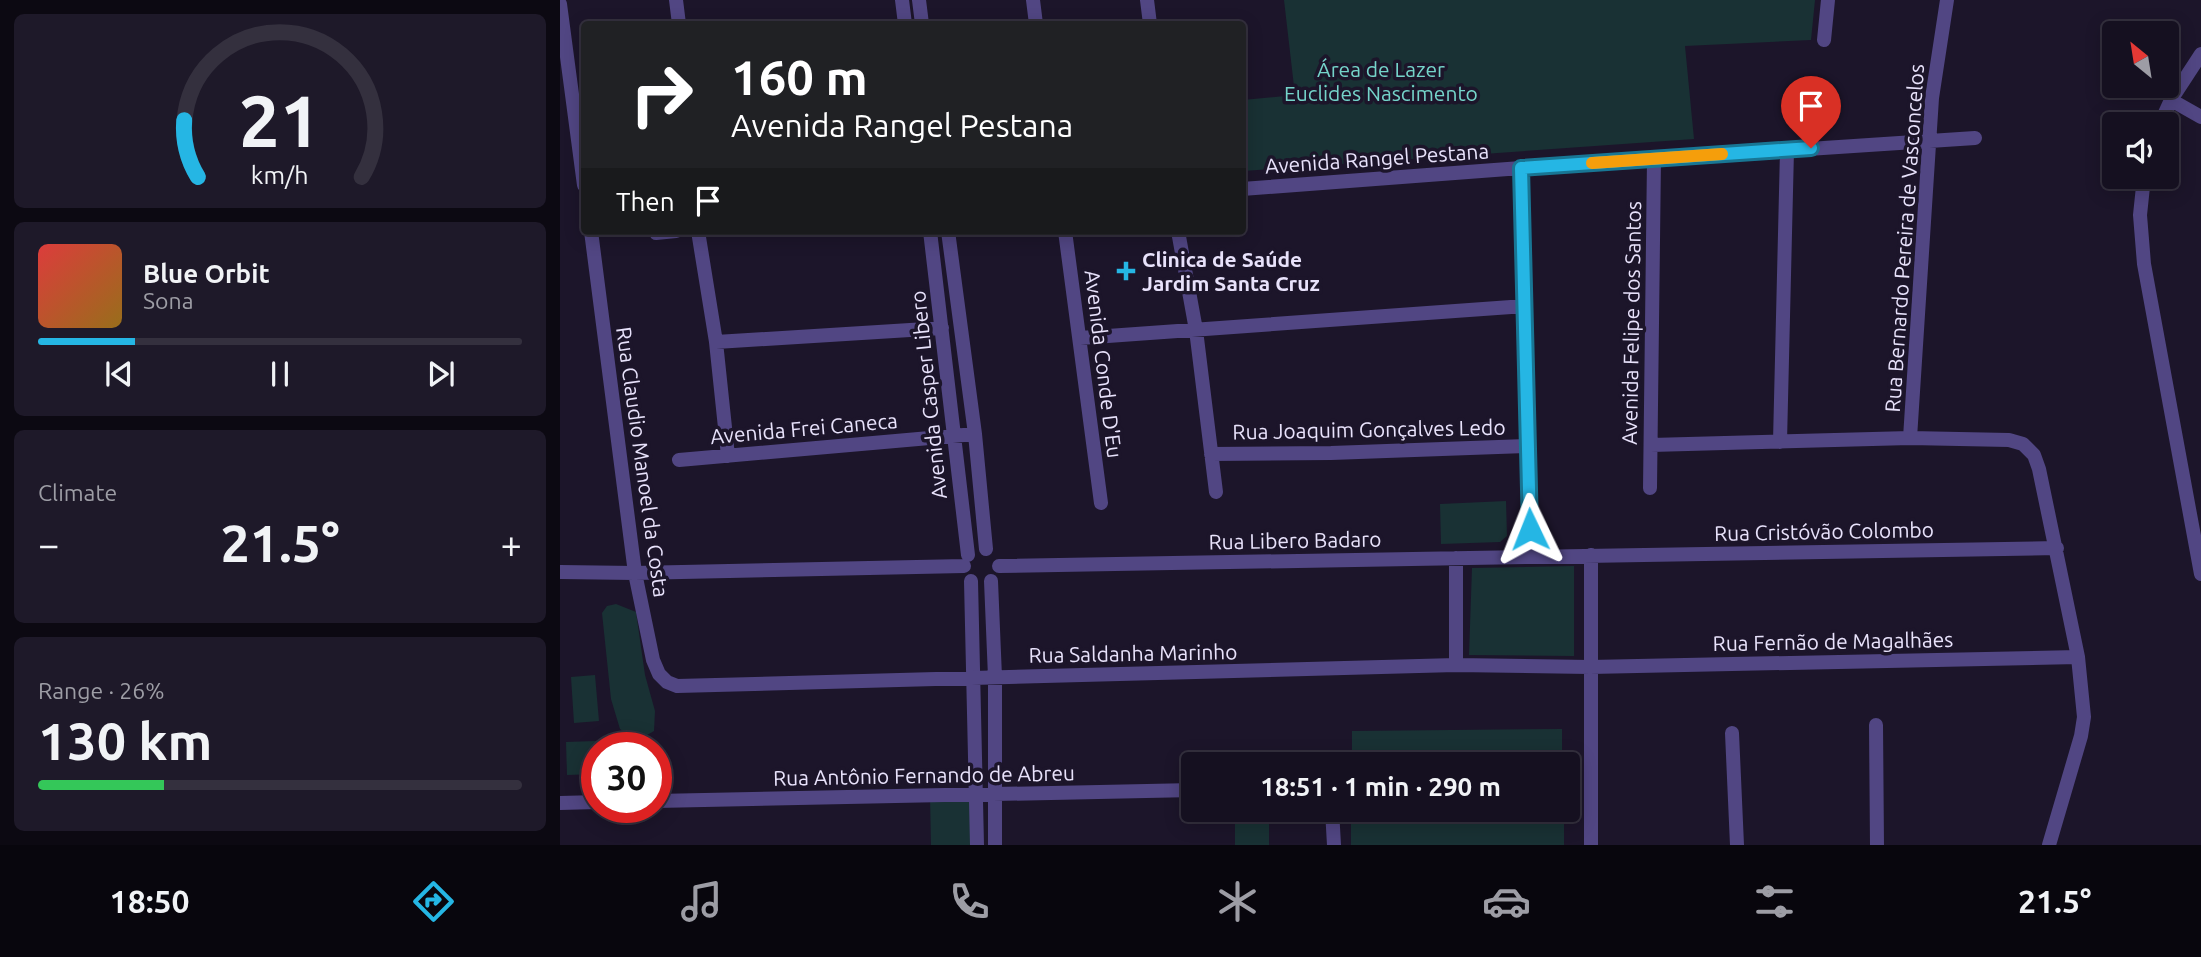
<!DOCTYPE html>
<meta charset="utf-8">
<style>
body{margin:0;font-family:Ubuntu,sans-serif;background:#1e1929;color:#f1f3f6;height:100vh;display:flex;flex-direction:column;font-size:26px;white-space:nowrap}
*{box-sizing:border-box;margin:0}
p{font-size:23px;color:#9d9da5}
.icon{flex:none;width:38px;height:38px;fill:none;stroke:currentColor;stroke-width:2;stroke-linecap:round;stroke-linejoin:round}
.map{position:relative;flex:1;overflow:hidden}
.drawer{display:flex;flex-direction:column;gap:14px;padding:14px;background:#0c0912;width:560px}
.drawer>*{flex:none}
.top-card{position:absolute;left:21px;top:21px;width:665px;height:214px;border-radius:7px;box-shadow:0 4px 18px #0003,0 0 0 2px #34303e;background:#202124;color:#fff;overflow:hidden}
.needle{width:46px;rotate:330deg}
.fabs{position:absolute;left:1542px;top:21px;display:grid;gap:14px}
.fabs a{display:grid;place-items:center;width:77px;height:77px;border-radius:7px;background:#151020;box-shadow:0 4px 18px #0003,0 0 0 2px #34303e;font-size:35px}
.speed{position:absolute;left:21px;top:732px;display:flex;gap:14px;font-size:35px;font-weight:700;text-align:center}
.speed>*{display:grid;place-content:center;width:91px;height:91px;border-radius:50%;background:#151020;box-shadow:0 4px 18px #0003,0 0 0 2px #34303e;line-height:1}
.speed .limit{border:10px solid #d22;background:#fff;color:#111}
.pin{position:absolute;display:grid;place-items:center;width:60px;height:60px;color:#fff;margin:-72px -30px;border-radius:50% 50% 50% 0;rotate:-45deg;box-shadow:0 0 7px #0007}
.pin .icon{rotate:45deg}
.me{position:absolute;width:77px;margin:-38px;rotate:358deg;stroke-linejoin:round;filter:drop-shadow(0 0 5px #0008)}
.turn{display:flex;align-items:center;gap:24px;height:147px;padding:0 35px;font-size:32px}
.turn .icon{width:91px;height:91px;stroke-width:2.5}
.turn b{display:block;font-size:49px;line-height:60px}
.then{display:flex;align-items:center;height:66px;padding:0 35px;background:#0003;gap:14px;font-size:26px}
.big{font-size:52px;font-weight:600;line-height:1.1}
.drawer .card{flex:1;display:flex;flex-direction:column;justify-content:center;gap:10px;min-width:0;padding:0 24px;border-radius:10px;background:#1e1929}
.drawer .dial{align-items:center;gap:0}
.dial svg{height:182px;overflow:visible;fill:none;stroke:#34303e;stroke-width:7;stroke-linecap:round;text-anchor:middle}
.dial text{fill:#f1f3f6;stroke:none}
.song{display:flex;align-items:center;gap:21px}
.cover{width:84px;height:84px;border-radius:10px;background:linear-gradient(135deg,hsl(0 70% 55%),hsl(40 70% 35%))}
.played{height:7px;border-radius:4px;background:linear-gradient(90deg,#25b6e4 20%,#34303e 20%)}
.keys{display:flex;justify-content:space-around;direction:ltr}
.heat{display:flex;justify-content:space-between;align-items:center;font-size:38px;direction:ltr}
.charge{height:10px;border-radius:5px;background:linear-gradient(90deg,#34c759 26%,#34303e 0)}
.trip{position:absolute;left:621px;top:752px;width:399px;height:70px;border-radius:7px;background:#151020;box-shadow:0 4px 18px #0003,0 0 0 2px #34303e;font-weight:600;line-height:70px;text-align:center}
.tabs{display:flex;height:112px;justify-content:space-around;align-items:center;background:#08060d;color:#9d9da5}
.tabs .icon{width:49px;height:49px}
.tabs .on{color:#25b6e4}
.tabs b{font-size:32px;color:#f1f3f6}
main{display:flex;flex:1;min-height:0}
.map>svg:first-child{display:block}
</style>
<main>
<section class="drawer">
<div class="card dial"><svg viewBox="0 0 100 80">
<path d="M14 69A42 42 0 1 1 86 69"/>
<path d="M14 69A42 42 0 0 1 8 44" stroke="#25b6e4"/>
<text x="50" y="56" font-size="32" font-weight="700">21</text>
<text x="50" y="72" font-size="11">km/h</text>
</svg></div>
<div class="card">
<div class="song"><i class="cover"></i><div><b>Blue Orbit</b><p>Sona</p></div></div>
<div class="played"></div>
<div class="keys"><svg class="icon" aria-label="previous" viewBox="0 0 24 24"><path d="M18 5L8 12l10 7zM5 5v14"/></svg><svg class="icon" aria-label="pause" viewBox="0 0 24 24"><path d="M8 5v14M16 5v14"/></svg><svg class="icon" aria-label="next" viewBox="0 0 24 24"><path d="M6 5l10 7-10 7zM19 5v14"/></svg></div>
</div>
<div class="card"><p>Climate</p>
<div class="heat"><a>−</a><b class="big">21.5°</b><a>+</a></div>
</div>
<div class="card"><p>Range · 26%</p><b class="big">130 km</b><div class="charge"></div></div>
</section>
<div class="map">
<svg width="1641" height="845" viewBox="0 0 1641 845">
<rect width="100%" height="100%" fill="#1c152a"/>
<path fill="#193134" d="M724 0H1255L1251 40 1125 46 1134 139 683 171V100L735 95Z
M946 501 947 536 940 542 881 544 880 504Z
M1014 566V656L909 655 912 568Z
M56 604 76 612 85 675 95 711 94 731 77 741 60 729 51 699 42 613 47 606Z
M35 675 39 721 14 723 11 677Z
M1002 729V765H792V731Z
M65 740V747H37V774L7 775 6 742Z
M370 796H415L416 845H371Z
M675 810H709V845H675Z
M791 810H1004V845H791Z"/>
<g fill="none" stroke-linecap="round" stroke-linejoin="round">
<path stroke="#514683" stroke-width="14" d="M116 0 119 24
M473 0 476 24
M587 0 590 24
M0 4 24 185
M1264 40 1268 0
M1611 100 1641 117
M1600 124 1611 100 1641 54
M961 168 970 556
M1584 177 1580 215 1584 264 1641 574
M682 189 961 168 1415 138
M31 231 75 573 93 660 99 674 107 682 117 686 896 665 1030 667 1518 657
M138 231 156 342 168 456
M370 231 408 555
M388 231 415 434 426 549
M505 231 541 503
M618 231 636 330 656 492
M96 233 116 231
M520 338 965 306
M156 342 382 328
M1350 438 1372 98 1387 0
M1220 442 1227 150
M1091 445 1350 438 1449 440 1463 444 1474 455 1479 469 1518 657 1524 717 1521 736 1489 845
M651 454 771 453 967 446
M119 460 415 434
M1090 488 1094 159
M439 566 1497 548
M0 572 75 573 404 566
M411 581 417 845
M431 581 435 677V845
M896 665V558
M1316 725 1317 845
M1172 733 1177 845
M96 801 634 790
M0 803 37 802
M772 810 774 845
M1031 845V555"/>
<path stroke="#514683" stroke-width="14" d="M342 0 345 24
M359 0 362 24"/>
</g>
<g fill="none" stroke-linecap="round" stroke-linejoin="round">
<g stroke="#187694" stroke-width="18">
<path id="route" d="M970 529 961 168 1251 148"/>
</g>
<use href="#route" stroke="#25b6e4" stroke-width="12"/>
<path stroke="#f59e0b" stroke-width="12" d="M1032 163 1162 154"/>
</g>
<path fill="#25b6e4" stroke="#1c152a" stroke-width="2.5" d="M562.5 260.5h7v7h7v7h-7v7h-7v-7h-7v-7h7z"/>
<g text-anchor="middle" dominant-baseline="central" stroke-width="7" stroke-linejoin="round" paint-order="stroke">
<g font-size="21" fill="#75d4ca" stroke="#1c152a">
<text x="821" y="69">Área de Lazer<tspan x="821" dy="24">Euclides Nascimento</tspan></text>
</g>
<g font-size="21" fill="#e8e2fb" stroke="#1c152a">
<text transform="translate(817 158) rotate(-4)">Avenida Rangel Pestana</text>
<text transform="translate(1344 238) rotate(-86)">Rua Bernardo Pereira de Vasconcelos</text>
<text transform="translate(1071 323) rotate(-89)">Avenida Felipe dos Santos</text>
<text transform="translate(544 364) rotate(83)">Avenida Conde D'Eu</text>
<text transform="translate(368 395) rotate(-96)">Avenida Casper Libero</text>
<text transform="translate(244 428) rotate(-5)">Avenida Frei Caneca</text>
<text transform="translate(809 429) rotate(-1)">Rua Joaquim Gonçalves Ledo</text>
<text transform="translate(83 462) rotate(82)">Rua Claudio Manoel da Costa</text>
<text transform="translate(1264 531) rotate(-1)">Rua Cristóvão Colombo</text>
<text transform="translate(735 540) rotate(-1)">Rua Libero Badaro</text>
<text transform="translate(1273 641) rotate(-1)">Rua Fernão de Magalhães</text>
<text transform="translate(573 653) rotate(-1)">Rua Saldanha Marinho</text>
<text transform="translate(364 775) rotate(-1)">Rua Antônio Fernando de Abreu</text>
</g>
<g font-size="21" font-weight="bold" fill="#e8e2fb" stroke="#1c152a" text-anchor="start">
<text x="582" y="259">Clinica de Saúde<tspan x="582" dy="24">Jardim Santa Cruz</tspan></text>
</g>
</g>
</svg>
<div class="fabs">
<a><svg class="needle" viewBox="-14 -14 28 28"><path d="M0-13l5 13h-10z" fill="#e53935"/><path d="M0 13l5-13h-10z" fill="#9d9da5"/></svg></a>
<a><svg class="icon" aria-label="sound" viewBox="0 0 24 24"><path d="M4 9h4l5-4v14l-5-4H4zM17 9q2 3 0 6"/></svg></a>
</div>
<div class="speed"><div class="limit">30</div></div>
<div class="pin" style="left:1251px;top:148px;background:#d93025"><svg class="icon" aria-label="arrive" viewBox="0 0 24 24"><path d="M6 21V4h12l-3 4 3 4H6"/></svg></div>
<svg class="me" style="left:970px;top:529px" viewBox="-20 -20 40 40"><path d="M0-17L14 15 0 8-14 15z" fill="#25b6e4" stroke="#fff" stroke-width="4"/></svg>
<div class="trip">18:51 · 1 min · 290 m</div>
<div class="top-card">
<div class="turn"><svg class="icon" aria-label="right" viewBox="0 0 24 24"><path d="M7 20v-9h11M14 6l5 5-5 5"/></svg><div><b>160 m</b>Avenida Rangel Pestana</div></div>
<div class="then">Then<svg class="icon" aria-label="arrive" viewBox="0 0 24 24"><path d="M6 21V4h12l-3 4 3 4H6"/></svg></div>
</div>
</div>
</main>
<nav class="tabs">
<b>18:50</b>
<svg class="icon on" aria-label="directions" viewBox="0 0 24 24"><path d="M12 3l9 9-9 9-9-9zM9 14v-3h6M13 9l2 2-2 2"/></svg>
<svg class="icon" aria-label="music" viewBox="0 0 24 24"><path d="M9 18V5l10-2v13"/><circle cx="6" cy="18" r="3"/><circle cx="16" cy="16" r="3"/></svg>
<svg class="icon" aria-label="phone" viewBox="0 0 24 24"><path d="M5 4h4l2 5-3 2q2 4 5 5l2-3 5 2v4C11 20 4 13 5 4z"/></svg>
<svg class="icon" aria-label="climate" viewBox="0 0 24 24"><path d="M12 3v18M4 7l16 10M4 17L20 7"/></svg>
<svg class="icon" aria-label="car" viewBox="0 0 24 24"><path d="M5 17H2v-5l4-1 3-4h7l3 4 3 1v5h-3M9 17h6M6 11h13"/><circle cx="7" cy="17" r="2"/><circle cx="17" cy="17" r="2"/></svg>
<svg class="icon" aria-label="filters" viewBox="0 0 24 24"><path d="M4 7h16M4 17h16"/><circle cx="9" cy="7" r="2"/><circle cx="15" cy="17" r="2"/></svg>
<b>21.5°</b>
</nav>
